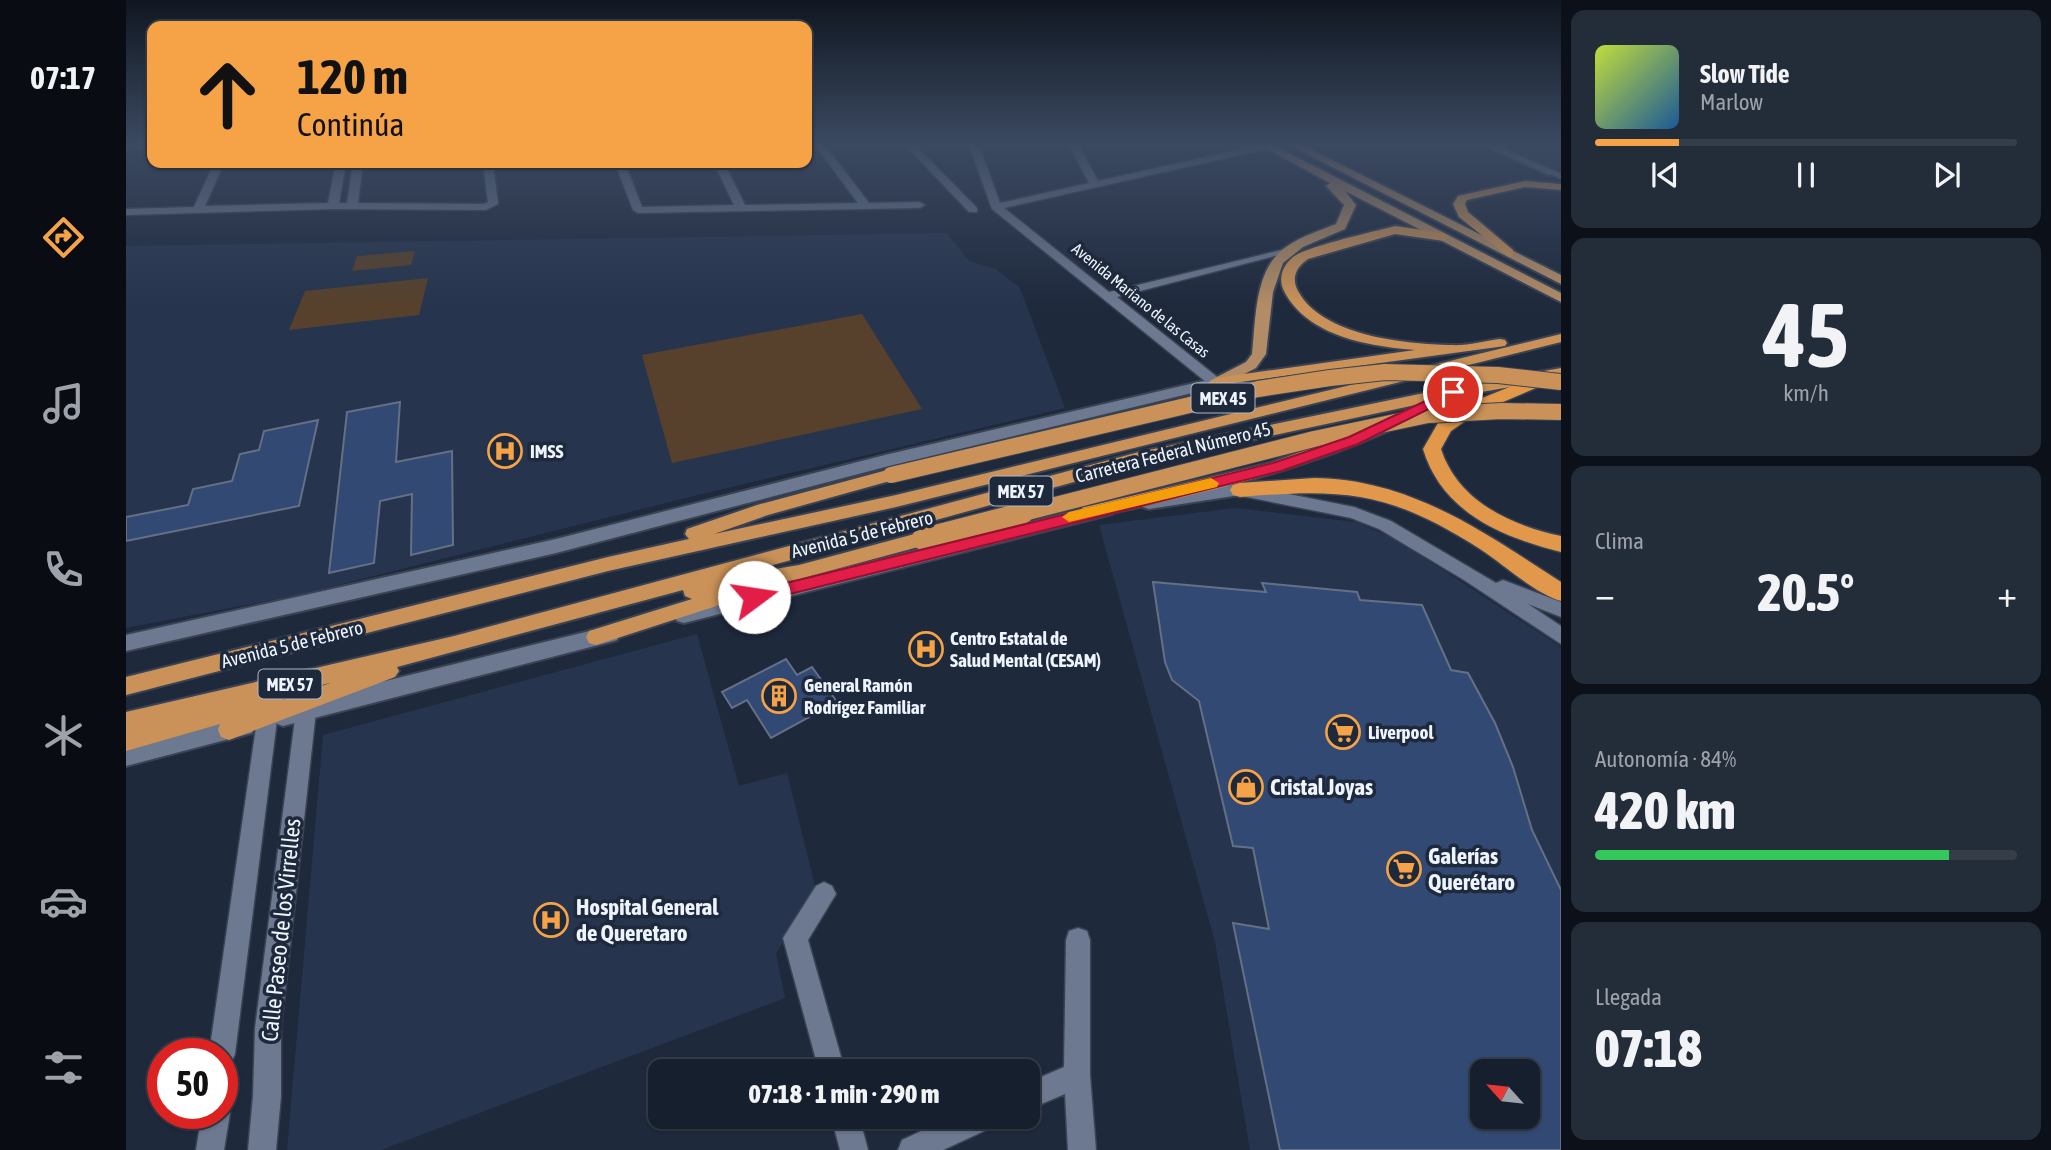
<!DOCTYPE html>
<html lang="es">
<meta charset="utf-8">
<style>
body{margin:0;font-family:"Asap Condensed",sans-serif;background:#232c39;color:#f1f3f6;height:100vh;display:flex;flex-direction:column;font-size:26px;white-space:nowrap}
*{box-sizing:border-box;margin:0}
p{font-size:23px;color:#9ea2aa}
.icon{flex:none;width:38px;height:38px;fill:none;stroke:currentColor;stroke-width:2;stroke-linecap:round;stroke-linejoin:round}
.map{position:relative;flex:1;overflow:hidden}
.details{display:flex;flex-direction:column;gap:10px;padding:10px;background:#0c1119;width:490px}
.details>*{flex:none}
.hud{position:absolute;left:21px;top:21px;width:665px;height:147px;border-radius:14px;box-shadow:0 2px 5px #0004,0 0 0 2px #353d49;background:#f6a247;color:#111;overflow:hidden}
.needle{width:46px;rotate:297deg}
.buttons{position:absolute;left:1344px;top:1059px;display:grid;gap:14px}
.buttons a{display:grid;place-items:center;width:70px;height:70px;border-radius:14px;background:#161f2d;box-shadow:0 2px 5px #0004,0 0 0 2px #353d49;font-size:35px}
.speed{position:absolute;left:21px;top:1038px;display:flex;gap:14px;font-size:35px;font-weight:700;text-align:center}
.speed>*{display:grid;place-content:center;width:91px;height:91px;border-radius:50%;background:#161f2d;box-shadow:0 2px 5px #0004,0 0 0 2px #353d49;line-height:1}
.speed .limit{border:10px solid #d22;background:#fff;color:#111}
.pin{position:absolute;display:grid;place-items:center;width:60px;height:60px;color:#fff;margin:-30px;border:4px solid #fff;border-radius:50%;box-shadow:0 2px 7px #0007}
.me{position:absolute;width:77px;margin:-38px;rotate:76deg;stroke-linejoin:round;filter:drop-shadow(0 0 5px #0008)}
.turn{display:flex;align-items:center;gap:24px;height:147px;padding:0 35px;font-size:32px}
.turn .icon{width:91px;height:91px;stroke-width:2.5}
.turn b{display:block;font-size:49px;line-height:60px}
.big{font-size:52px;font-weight:800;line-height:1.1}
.details .tile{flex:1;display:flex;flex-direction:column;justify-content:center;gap:10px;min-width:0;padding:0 24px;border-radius:14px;background:#232c39}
.details .dial{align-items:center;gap:0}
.dial b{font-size:91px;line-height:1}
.song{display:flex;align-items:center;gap:21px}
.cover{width:84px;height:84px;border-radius:10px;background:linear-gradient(135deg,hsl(70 70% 55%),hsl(210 70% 35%))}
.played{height:7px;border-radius:4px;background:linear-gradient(90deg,#f6a247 20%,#353d49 20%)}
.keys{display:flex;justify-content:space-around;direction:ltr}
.heat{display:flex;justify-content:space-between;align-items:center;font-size:38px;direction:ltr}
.charge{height:10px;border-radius:5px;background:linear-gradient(90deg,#34c759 84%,#353d49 0)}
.trip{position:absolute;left:522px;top:1059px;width:392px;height:70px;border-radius:14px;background:#161f2d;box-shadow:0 2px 5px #0004,0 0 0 2px #353d49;font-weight:800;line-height:70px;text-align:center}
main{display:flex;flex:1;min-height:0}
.dock{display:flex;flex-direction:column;width:126px;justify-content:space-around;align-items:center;background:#090c12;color:#9ea2aa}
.dock .icon{width:49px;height:49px}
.dock .selected{color:#f6a247}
.dock b{font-size:32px;color:#f1f3f6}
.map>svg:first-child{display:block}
</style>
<main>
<nav class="dock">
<b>07:17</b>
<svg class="icon selected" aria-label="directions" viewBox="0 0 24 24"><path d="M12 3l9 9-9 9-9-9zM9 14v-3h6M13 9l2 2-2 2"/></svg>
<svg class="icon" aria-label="music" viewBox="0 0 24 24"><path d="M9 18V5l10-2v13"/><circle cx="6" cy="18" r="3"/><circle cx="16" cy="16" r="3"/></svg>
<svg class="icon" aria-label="phone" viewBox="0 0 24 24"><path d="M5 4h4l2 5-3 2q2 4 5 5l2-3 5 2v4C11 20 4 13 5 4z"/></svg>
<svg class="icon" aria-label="climate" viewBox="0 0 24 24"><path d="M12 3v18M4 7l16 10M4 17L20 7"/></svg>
<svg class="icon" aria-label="car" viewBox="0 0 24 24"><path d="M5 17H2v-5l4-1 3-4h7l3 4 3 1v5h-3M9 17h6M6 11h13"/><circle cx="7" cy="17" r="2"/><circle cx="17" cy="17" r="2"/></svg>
<svg class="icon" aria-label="filters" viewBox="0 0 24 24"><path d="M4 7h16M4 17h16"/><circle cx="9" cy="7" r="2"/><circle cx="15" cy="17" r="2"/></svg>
</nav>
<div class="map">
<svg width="1435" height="1150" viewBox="0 0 1435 1150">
<rect width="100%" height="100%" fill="#1e293c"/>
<path fill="#26354d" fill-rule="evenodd" d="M1369 145H1435V168L1429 170Z
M821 233 843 261 870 269 894 288 939 408 576 494 172 595 0 628V246Z
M1109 508 1230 522 1271 540 1435 647V1150H1124L1089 942 973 525ZM1356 1071H1402V1116H1356Z
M571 634 613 786 661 773 689 886 650 954 659 998 255 1150H161L197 735Z"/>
<path fill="#57412c" d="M289 251 285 265 226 271 231 256Z
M302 278 293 315 163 330 179 291Z
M736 314 796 409 546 463 516 355Z"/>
<path fill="#324a73" stroke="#637086" stroke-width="2" fill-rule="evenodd" d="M274 402 270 462 326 451 327 545 285 555 286 494 254 501 248 563 203 573 221 412Z
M192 420 173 506 0 541V517L62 505 67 489 106 481 114 454 133 450 138 431Z
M1027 582 1140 592 1136 583 1231 592 1234 600 1296 605 1325 670 1342 673 1369 723 1387 767 1406 830 1435 890V1150H1154L1107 923 1143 929 1127 848 1107 846 1073 701 1046 680 1039 662ZM1356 1071H1402V1116H1356Z
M660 659 671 675 686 667 711 702 645 738 621 700 606 708 596 692Z"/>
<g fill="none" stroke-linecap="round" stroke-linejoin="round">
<g stroke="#3a4353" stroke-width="3">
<path id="minor" d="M7 145H26V148H12Z
M689 145H699L743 203 794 202 799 205 794 208 512 213 507 210 489 163H499L516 207 608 205 588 163H598L619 205 732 203Z
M779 145H789L851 208V212H843Z
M843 145H853L874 203 963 183 943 145H953L972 181 1133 145H1145L1141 149 878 208 983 292 1172 246V250L991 297 1095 380V386H1085L866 209Z
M88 163H98L79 206 202 203 210 163H220L213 203H221L227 163H237L232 203 358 204 362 202 357 163H367L372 204 360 210 207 209 0 215V209L68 207Z
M1427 170 1435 173V179L1422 173Z
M1117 485 1228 507 1265 521 1370 583 1377 580 1435 602V617L1402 604 1435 626V644L1338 580 1253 529 1225 518 1111 495 1109 491 1111 487Z
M180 702 187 705 190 711 155 1028V1096L150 1150H122L127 1096 129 1028 170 711 173 705Z
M141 711 148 714 151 720 109 1054 105 1063 96 1067V1054H83L131 720 134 714Z
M698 882 706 886 710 894 682 940 719 1071H693L657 938 690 886Z
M952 928 961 931 964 940V1075L970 1150H942L939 1094 901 1110V1083L938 1067 940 940 943 931Z
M96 1102 104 1113 98 1150H70L76 1113H96Z
M705 1116H733L742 1150H714Z
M827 1116H873L869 1126 817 1150H772L776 1140Z"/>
</g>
<g stroke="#3a4353" stroke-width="4">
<path id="tertiary" d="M1356 145H1370L1433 173 1423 175Z"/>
</g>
<g stroke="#3a4353" stroke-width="4">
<path id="secondary" d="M0 145H9L0 149Z
M1090 378 1098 383 1095 386 759 467 430 553 0 651V635L430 539 759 455Z
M1114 484 1123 490 1120 494 1023 509 1017 507 1014 503 1017 499 1023 497Z
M980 503 986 504 989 509 986 514 558 623 551 621 548 615 551 609 558 607Z
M484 626 491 628 494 634 491 640 484 642 157 726 149 723 146 716 149 709 157 706Z
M118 716 126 719 129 726 126 733 0 766V746Z"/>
</g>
<g stroke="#3a4353" stroke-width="4">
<path id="primary" d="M1134 145H1147L1435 293V302L1219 191 1230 205 1219 229 1177 247 1157 263 1147 292 1140 354 1130 368 1095 386H1085L1082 383 1085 380 1120 362 1126 354C1130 319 1128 269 1160 247 1175 236 1193 231 1210 224L1218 205 1200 186 1204 183Z
M1163 145H1176L1435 275V284Z"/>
</g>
<g stroke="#3a4353" stroke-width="4">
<path id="trunk" d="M1399 181 1435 184V190L1399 187 1341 200 1339 204 1342 212 1387 250V256L1383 257 1333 217 1327 204 1332 196Z
M1269 226 1318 233 1324 237 1318 241 1269 234 1182 259C1170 267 1165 278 1172 291 1196 336 1279 344 1325 345 1341 346 1358 341 1374 339L1379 340 1381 343 1379 346 1085 386 1082 383 1090 378 1289 350C1243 346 1182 337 1158 291 1152 279 1156 266 1167 257 1181 246 1248 232 1269 226Z
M1435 334V342L770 507 482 571 0 695V677L482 557 563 539 559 534 561 529 631 505 765 469 771 471 774 475 771 479 642 515 588 534 770 495Z
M1435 368V378L1327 397 1013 464 607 576 673 565 796 532 803 534 805 539 803 544 796 546 673 579 610 591 612 595 609 600 470 645 463 643 460 637 463 631 566 599 559 596 557 590 271 667 273 671 269 677 103 740 95 737 92 730 94 724 0 751V712L328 636 1013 452 1327 387ZM204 683 157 700 154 695Z
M1256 422 1264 427 1262 431C1166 474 1065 496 963 518L957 517 954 512 957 507 963 506 1144 463Z"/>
</g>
<g stroke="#3a4353" stroke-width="3">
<path id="motorway" d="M1425 370 1433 375 1431 379 1351 413 1325 431 1315 449C1332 501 1384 525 1435 536V552C1375 537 1316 512 1297 449L1312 423 1339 405Z
M1188 478C1284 479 1358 532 1435 582V601C1406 592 1379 565 1354 549 1263 491 1219 488 1114 497L1107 495 1104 490 1107 485 1114 483Z"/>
</g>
<use href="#minor" fill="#6c7990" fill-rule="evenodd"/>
<use href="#tertiary" fill="#6c7990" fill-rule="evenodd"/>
<use href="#secondary" fill="#6c7990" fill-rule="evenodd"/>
<use href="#primary" fill="#b28c66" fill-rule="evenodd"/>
<use href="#trunk" fill="#ca9258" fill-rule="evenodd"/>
<use href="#motorway" fill="#e1984a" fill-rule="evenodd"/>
<g stroke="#3a4353" stroke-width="18" stroke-linecap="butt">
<path id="trunk-bridge-far1" d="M765 475 1132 389 1204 378 1259 372 1372 375 1435 382
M890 515 1188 439 1302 415 1376 411 1435 412"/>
</g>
<g stroke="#3a4353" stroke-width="24" stroke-linecap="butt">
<path id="trunk-bridge" d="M796 539 897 513"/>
</g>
<use href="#trunk-bridge-far1" stroke="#ca9258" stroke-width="16"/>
<use href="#trunk-bridge" stroke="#ca9258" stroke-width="21"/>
</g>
<linearGradient id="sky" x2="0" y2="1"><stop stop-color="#101721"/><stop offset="0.47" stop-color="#3b4961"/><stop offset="1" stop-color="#3b4961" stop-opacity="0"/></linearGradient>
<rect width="1435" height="306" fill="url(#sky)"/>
<path fill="#e11d48" stroke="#92132f" stroke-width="2" d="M1327 388 1333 392 1331 395 1232 444 1155 471 628 603 620 597 628 591 1147 463 1223 437Z"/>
<path fill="#f59e0b" d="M1085 478 1093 483 1091 487 943 522 936 517 943 512Z"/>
<defs>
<g id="hospital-ring" transform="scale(1.75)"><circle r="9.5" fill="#1e293c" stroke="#f6a247" stroke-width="1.5"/><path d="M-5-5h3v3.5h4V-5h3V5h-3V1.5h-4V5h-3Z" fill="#f6a247"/></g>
<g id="building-ring" transform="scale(1.75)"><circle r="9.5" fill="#1e293c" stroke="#f6a247" stroke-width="1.5"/><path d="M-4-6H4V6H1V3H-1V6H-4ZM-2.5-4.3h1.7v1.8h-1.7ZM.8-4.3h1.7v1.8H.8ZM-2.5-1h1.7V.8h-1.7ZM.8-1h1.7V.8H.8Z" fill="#f6a247"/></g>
<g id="supermarket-ring" transform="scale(1.75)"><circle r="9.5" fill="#1e293c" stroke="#f6a247" stroke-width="1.5"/><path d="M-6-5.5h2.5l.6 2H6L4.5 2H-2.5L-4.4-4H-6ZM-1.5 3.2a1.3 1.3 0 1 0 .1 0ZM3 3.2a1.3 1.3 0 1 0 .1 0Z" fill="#f6a247"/></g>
<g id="shop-ring" transform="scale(1.75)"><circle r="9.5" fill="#1e293c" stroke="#f6a247" stroke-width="1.5"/><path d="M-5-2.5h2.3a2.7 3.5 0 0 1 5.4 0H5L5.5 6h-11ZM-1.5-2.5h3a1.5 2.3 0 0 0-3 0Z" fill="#f6a247"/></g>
</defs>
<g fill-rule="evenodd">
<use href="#hospital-ring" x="379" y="451"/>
<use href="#hospital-ring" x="800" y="649"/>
<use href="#building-ring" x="653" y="696"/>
<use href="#supermarket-ring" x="1217" y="732"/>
<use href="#shop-ring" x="1120" y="787"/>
<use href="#supermarket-ring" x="1278" y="869"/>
<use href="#hospital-ring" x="425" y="920"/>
</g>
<g text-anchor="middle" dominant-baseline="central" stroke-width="7" stroke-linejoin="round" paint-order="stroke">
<g font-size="16" fill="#eef4ff" stroke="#1e293c">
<text transform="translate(1015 300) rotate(39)">Avenida Mariano de las Casas</text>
</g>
<g fill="#1e293c" stroke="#b0b7c4" stroke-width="2">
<rect x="1065.5" y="383.5" width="63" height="29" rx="5"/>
<rect x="863.5" y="476.5" width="63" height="29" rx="5"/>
<rect x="132.5" y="669.5" width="63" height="29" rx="5"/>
</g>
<g font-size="18" font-weight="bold" fill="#eef4ff">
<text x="1097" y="398">MEX 45</text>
<text x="895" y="491">MEX 57</text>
<text x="164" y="684">MEX 57</text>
</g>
<g font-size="19" font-weight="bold" fill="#eef4ff" stroke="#1e293c" text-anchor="start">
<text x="404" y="451">IMSS</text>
<text x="824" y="638">Centro Estatal de<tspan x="824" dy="22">Salud Mental (CESAM)</tspan></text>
<text x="678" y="685">General Ramón<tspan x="678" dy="22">Rodrígez Familiar</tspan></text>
<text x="1242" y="732">Liverpool</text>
</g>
<g font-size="19" fill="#eef4ff" stroke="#1e293c">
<text transform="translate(1047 452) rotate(-14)">Carretera Federal Número 45</text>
<text transform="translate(736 534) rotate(-14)">Avenida 5 de Febrero</text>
<text transform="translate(166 644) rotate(-14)">Avenida 5 de Febrero</text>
</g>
<g font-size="23" font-weight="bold" fill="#eef4ff" stroke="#1e293c" text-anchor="start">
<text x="1144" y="787">Cristal Joyas</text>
<text x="1302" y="856">Galerías<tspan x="1302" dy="26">Querétaro</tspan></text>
<text x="450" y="907">Hospital General<tspan x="450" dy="26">de Queretaro</tspan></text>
</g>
<g font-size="23" fill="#eef4ff" stroke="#1e293c">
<text transform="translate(155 930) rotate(-84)">Calle Paseo de los Virrelles</text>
</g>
</g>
</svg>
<div class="buttons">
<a><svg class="needle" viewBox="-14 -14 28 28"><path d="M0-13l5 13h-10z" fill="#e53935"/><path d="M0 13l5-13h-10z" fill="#9ea2aa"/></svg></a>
</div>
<div class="speed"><div class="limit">50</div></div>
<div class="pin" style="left:1327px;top:392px;background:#d93025"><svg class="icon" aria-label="arrive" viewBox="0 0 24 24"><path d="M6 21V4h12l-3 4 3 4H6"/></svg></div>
<svg class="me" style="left:628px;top:597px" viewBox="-20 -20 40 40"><circle r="19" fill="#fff"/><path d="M0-13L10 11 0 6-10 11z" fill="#e11d48"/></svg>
<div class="trip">07:18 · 1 min · 290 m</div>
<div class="hud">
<div class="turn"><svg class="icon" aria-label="ahead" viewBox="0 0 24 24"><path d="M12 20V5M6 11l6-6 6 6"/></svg><div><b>120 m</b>Continúa</div></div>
</div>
</div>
<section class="details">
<div class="tile">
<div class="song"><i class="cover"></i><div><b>Slow Tide</b><p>Marlow</p></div></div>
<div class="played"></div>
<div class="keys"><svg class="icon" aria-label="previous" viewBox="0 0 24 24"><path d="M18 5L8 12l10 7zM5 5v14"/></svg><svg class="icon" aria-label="pause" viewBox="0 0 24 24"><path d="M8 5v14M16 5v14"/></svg><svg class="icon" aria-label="next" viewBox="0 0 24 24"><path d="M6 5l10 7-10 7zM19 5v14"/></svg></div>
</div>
<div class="tile dial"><b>45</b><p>km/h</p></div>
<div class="tile"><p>Clima</p>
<div class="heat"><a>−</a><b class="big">20.5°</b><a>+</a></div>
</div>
<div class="tile"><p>Autonomía · 84%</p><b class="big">420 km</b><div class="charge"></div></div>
<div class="tile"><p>Llegada</p><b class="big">07:18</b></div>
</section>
</main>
